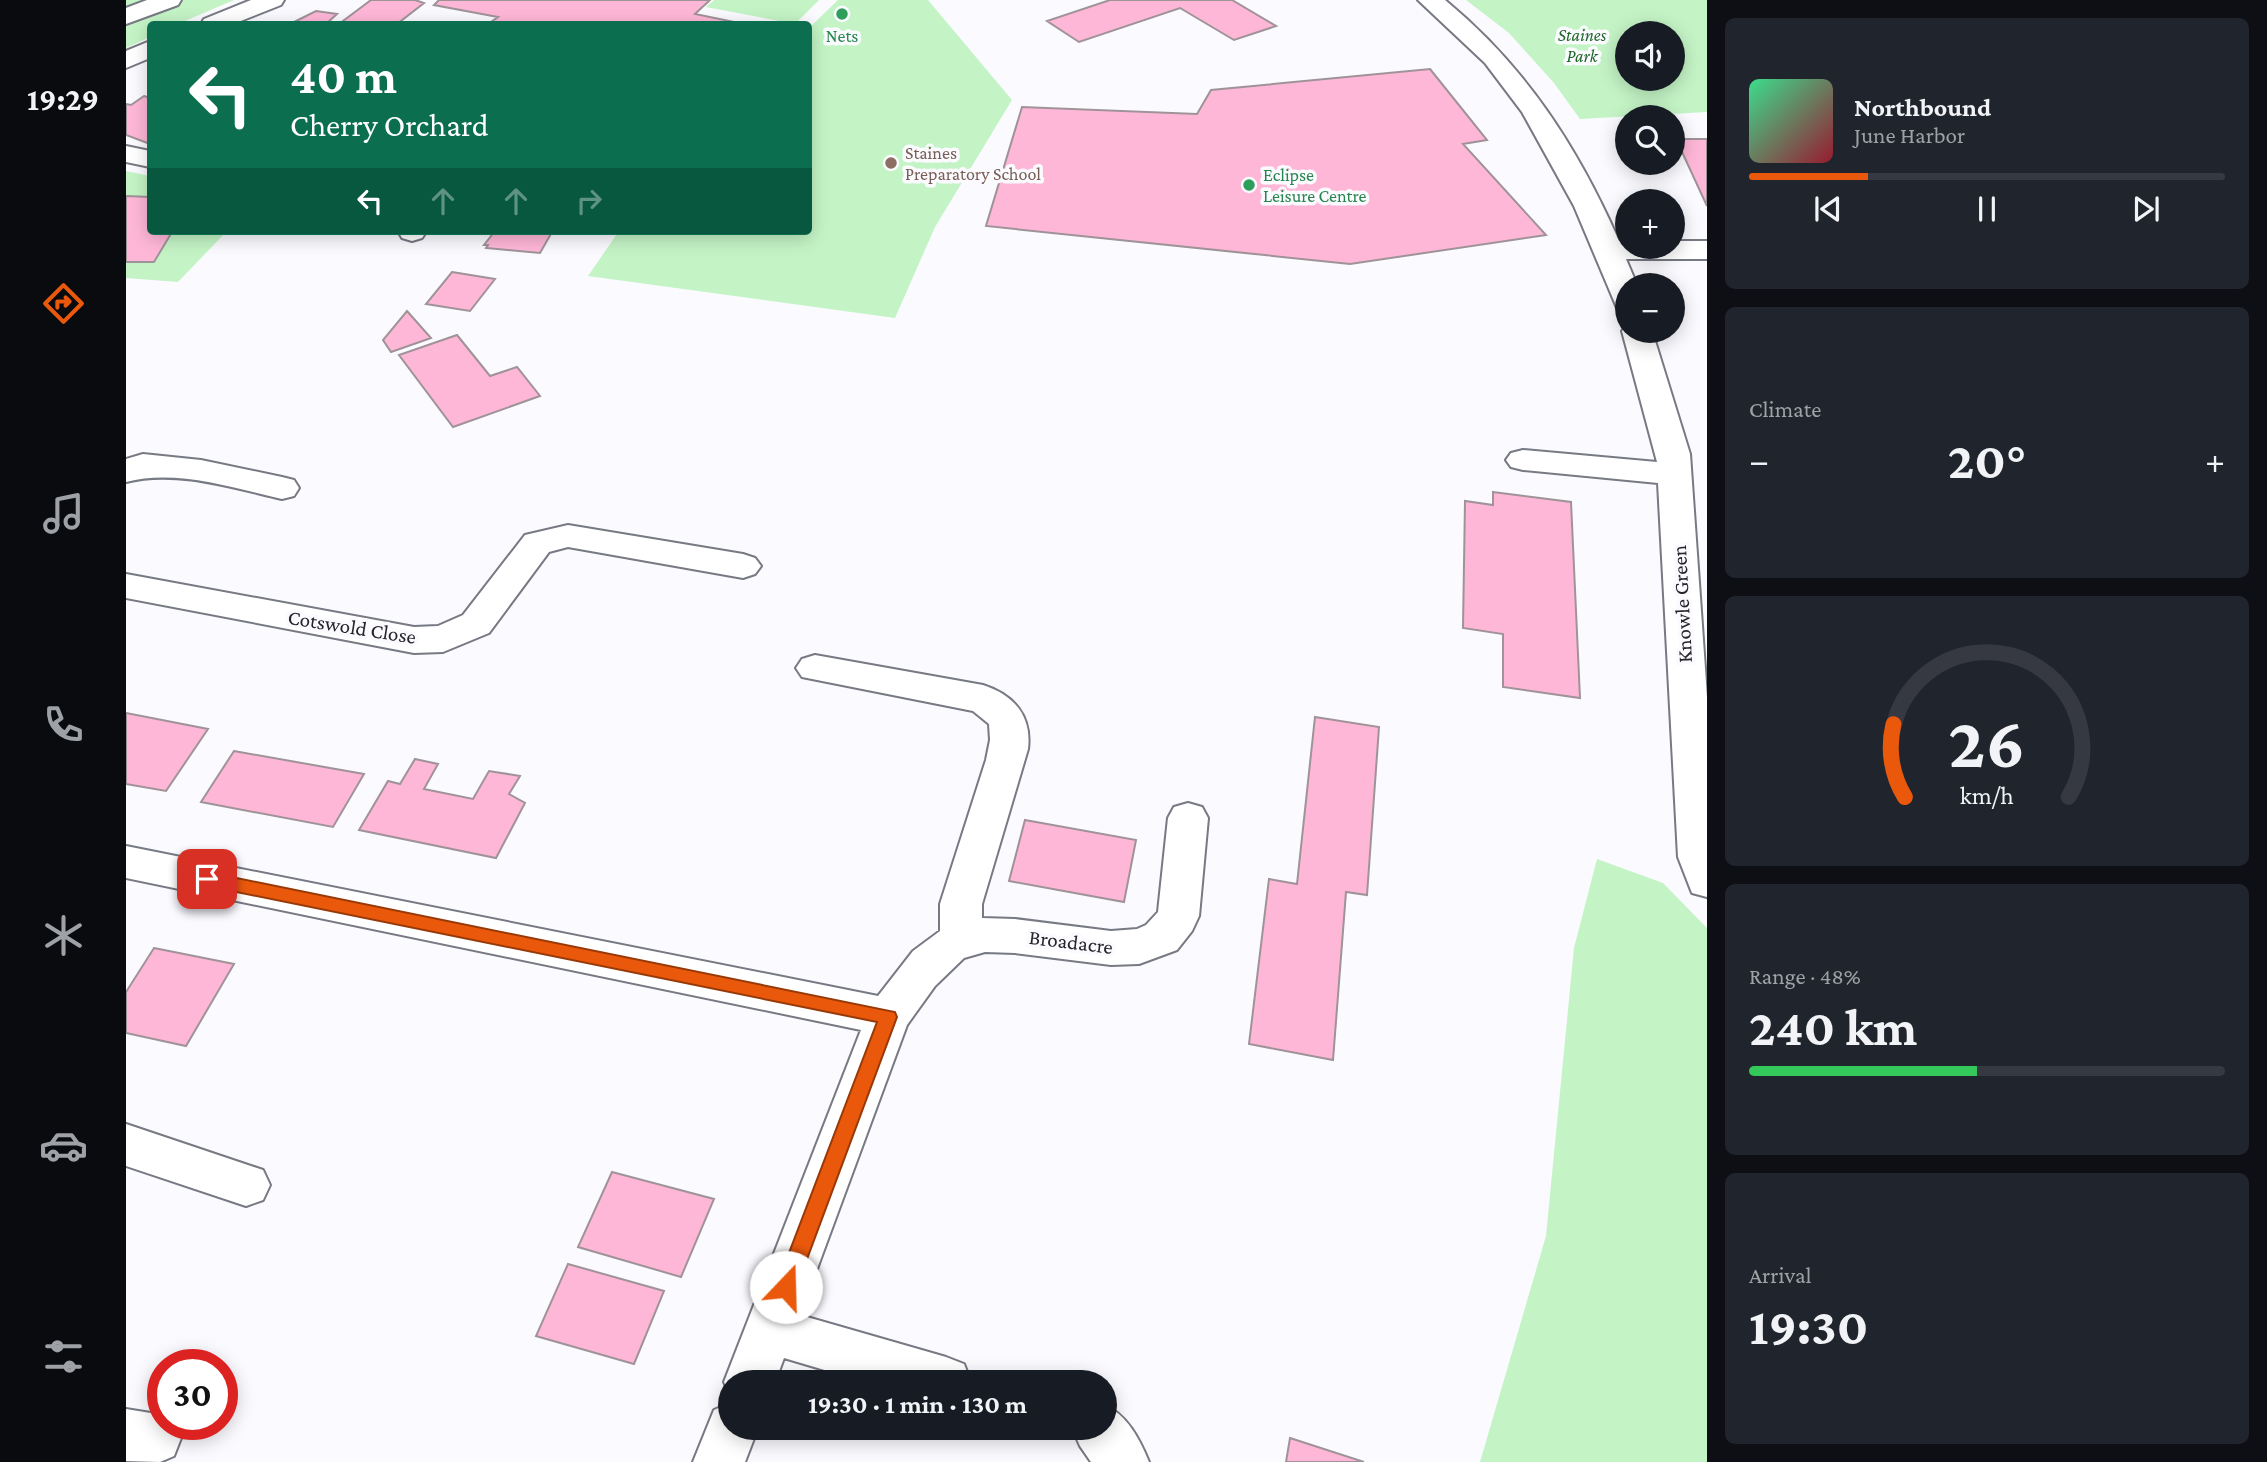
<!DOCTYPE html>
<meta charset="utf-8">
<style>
body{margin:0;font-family:"Crimson Pro",serif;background:#20242c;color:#f1f3f6;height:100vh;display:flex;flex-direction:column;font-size:26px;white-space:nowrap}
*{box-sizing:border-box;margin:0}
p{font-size:23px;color:#9ea1a6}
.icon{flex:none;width:38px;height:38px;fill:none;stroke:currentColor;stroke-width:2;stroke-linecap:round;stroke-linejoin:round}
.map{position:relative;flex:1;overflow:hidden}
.details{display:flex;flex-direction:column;gap:18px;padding:18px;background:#0d0f14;width:560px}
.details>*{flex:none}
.hud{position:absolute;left:21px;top:21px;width:665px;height:214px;border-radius:7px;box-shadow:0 4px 18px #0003;background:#0b6e4f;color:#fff;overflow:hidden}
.tools{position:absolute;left:1489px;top:21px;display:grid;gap:14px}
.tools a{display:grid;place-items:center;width:70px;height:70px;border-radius:50%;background:#171b24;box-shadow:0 4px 18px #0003;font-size:35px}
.speed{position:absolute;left:21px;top:1349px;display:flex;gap:14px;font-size:35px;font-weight:700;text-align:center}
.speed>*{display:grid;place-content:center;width:91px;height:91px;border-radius:50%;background:#171b24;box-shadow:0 4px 18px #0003;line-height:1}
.speed .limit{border:10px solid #d22;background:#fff;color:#111}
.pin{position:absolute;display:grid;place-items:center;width:60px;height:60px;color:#fff;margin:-30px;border-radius:14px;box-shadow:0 4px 10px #0006}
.me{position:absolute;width:77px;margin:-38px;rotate:21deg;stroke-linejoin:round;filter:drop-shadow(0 0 5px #0008)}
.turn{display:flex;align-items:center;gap:24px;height:147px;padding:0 28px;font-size:32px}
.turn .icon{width:91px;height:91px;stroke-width:2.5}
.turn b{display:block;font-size:49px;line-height:60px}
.lanes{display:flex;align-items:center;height:66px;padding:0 28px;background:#0003;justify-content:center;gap:35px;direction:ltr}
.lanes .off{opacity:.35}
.big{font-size:52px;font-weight:700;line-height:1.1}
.details .card{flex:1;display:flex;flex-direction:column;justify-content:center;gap:10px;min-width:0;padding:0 24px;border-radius:10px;background:#20242c}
.details .dial{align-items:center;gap:0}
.dial svg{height:182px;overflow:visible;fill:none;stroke:#363941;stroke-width:7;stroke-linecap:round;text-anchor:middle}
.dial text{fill:#f1f3f6;stroke:none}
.song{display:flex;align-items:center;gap:21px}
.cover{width:84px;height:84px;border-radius:10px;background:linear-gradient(135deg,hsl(150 70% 55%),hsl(350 70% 35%))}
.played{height:7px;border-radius:4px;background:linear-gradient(90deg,#ea580c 25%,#363941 25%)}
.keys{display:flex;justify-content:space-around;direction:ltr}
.heat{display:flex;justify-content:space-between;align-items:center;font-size:38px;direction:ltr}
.charge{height:10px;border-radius:5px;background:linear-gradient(90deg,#34c759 48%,#363941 0)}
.trip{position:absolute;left:592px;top:1370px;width:399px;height:70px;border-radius:35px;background:#171b24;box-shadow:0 4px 18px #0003;font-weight:700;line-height:70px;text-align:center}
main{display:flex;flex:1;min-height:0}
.tabs{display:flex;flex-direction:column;width:126px;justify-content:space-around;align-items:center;background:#090b0e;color:#9ea1a6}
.tabs .icon{width:49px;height:49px}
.tabs .selected{color:#ea580c}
.tabs b{font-size:32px;color:#f1f3f6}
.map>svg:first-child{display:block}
</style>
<main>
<nav class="tabs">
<b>19:29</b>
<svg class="icon selected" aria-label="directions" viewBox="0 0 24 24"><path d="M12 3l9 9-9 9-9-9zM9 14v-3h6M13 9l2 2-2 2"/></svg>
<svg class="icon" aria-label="music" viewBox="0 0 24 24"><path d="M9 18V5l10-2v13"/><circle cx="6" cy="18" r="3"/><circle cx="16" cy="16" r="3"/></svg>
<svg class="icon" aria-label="phone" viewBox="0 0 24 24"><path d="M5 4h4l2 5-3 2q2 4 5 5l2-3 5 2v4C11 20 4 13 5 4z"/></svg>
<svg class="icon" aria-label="climate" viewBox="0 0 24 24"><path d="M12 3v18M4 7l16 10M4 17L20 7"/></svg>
<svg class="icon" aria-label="car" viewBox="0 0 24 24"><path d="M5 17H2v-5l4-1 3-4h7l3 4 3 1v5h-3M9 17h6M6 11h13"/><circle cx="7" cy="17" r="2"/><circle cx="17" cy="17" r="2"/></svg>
<svg class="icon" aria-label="filters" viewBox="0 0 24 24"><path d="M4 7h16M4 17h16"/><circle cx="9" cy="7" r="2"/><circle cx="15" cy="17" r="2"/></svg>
</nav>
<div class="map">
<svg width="1581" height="1462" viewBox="0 0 1581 1462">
<rect width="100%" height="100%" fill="#fafaff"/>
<path fill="#c4f4c6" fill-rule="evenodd" d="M0 0H108L52 24H24V37L0 48Z
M588 0H693L669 24 580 7Z
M712 0H802L886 100 809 227 769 318 462 276 493 231H682L683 28Z
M1340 0H1581V112L1454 119 1428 83 1383 33ZM1502 33H1547V79H1502Z
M0 171 24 176V197L0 196Z
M39 231H101L52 282 0 278V262H28L46 233Z
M1471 859 1537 883 1581 928V1462H1354L1420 1236 1448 948Z"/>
<path fill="#ffb7d8" stroke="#9f9398" stroke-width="2" d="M245 0H289L298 3 271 24H213Z
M313 0H584L569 14 618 24H362L372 17 308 5Z
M984 0H1106L1150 26 1108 40 1054 8 953 42 921 21Z
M190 11 211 14 200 24H164Z
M1304 69 1361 140 1337 144 1420 235 1224 264 860 226 896 107 1071 114 1085 90Z
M18 96 24 98V144L0 135V104L5 105Z
M1550 139H1581V206Z
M0 196 24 197V231L46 232 28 262H0Z
M369 231H420L426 232 414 253 360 248 362 245H358Z
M326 272 369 279 344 311 300 304Z
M281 311 305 338 265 352 257 340Z
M331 335 364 376 391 367 414 396 327 427 273 355Z
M1367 492 1445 502 1454 698 1377 687V634L1337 628 1339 501 1367 505Z
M0 713 82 729 40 791 0 784Z
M1189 717 1253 727 1241 895 1220 892 1207 1060 1123 1044 1143 879 1171 884Z
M108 751 238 774 207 827 75 802Z
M289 759 312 764 298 789 347 799 363 771 394 776 383 794 399 803 370 858 233 830 262 781 274 784Z
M899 820 1010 840 998 902 883 881Z
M28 948 108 964 60 1046 0 1033V992Z
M486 1172 588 1199 555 1277 452 1247Z
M442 1264 538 1291 508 1364 410 1336Z
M1164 1438 1238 1462H1160Z"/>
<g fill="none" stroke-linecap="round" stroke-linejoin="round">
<g stroke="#777983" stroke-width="4">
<path id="minor" d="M21 0H55L52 5 0 24V8Z
M125 0H158L155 5 107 24H75L78 19Z
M1292 0H1319C1399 66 1451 146 1493 241H1502V247H1547V241H1581V259H1500L1511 285H1502V311L1491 308 1448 206 1396 112 1359 63Z
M24 41V58L0 68V51Z
M0 146 24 151V167L0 162Z
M272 231H300V232L296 238 286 241 276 238Z
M1502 324V331H1526L1564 454 1581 697V897L1566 893 1552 857 1532 483 1397 470 1385 467 1380 460 1385 453 1397 450 1531 462 1496 331Z
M17 454 75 460 156 477 168 480 173 488 168 496 156 499C107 488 50 469 0 482V459Z
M442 525 617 554 629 558 635 566 629 574 617 578 442 547 423 552 363 633 317 652 288 653 0 598V574L288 627 312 626 337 615 399 535Z
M689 655 857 685C888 695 906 716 902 749L856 904V918L889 919 985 931 1011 929 1020 925 1032 912 1042 818 1048 807 1062 803 1076 807 1082 818 1073 916 1066 931 1051 950 1013 964 985 965 889 953 859 952 838 958 809 986 781 1025 674 1315 820 1357 838 1364 845 1382H739L658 1358 649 1382H604V1395L598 1382 735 1030 0 878V846L752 996 787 951 814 931V904L860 760 864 740 863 724 847 711 676 677 670 668 676 659Z
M0 1124 137 1170 144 1185 137 1200 120 1206 0 1166Z
M604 1403V1428H632L619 1462H567L588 1410Z
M978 1405C1001 1414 1014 1440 1023 1462H965L954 1446 946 1428H978Z
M0 1409 37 1415V1424H50L55 1438 48 1456 34 1462 0 1461Z"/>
</g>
<use href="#minor" fill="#fff" fill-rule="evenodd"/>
</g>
<path fill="#ea580c" stroke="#983908" stroke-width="2" d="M81 872 769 1012 771 1017 668 1294 660 1297 653 1294 650 1287 751 1022 81 886 75 884 72 879 75 874Z"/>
<g fill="#2e9e5b" stroke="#fafaff" stroke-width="2.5">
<circle cx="716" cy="14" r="7"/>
<circle cx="1123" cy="185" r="7"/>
</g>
<circle fill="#8d6e63" stroke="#fafaff" stroke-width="2.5" cx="765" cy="163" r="7"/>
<g text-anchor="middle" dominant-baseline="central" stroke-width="7" stroke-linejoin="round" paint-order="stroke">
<g font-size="18" font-style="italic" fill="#1e662a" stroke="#fafaff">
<text x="1456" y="35">Staines<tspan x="1456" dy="21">Park</tspan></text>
</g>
<g font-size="18" fill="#27864d" stroke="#fafaff">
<text x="716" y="36">Nets</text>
<text x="1137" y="175" text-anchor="start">Eclipse<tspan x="1137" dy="21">Leisure Centre</tspan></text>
</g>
<g font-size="18" fill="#785e54" stroke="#fafaff" text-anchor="start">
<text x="779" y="153">Staines<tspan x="779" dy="21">Preparatory School</tspan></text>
</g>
<g font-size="21" fill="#26262a" stroke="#fafaff">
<text transform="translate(1556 604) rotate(-93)">Knowle Green</text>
<text transform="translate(226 627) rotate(9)">Cotswold Close</text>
<text transform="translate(945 942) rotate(7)">Broadacre</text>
</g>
</g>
</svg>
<div class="tools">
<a><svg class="icon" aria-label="sound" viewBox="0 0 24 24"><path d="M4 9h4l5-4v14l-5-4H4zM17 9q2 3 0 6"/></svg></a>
<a><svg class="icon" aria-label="search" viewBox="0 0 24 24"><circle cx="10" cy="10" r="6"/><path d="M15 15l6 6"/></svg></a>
<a>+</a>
<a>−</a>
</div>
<div class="speed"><div class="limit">30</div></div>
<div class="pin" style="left:81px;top:879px;background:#d93025"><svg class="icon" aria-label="arrive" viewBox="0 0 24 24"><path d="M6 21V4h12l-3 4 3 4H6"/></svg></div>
<svg class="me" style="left:660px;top:1287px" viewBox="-20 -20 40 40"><circle r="19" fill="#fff"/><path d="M0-13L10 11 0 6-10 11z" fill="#ea580c"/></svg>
<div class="trip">19:30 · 1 min · 130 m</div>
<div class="hud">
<div class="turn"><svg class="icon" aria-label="left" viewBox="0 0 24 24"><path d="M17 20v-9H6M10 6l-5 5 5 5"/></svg><div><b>40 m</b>Cherry Orchard</div></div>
<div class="lanes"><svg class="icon" aria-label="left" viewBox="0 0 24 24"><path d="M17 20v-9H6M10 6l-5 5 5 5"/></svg><svg class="icon off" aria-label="ahead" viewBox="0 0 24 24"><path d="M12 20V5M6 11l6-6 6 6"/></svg><svg class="icon off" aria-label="ahead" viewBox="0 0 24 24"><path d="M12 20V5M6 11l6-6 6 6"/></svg><svg class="icon off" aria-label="right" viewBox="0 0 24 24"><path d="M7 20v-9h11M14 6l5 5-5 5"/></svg></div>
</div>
</div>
<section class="details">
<div class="card">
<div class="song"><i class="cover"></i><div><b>Northbound</b><p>June Harbor</p></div></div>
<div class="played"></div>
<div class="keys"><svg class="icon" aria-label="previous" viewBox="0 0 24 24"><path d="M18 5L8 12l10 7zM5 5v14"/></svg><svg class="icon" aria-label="pause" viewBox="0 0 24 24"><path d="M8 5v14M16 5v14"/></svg><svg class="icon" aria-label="next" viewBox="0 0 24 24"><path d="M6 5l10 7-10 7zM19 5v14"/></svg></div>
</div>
<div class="card"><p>Climate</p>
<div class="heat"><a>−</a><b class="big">20°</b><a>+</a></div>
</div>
<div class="card dial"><svg viewBox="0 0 100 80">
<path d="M14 69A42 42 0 1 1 86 69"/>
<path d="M14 69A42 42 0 0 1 9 37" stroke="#ea580c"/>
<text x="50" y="56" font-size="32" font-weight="700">26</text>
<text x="50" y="72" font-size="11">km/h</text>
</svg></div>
<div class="card"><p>Range · 48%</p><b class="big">240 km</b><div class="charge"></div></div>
<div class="card"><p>Arrival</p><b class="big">19:30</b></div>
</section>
</main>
